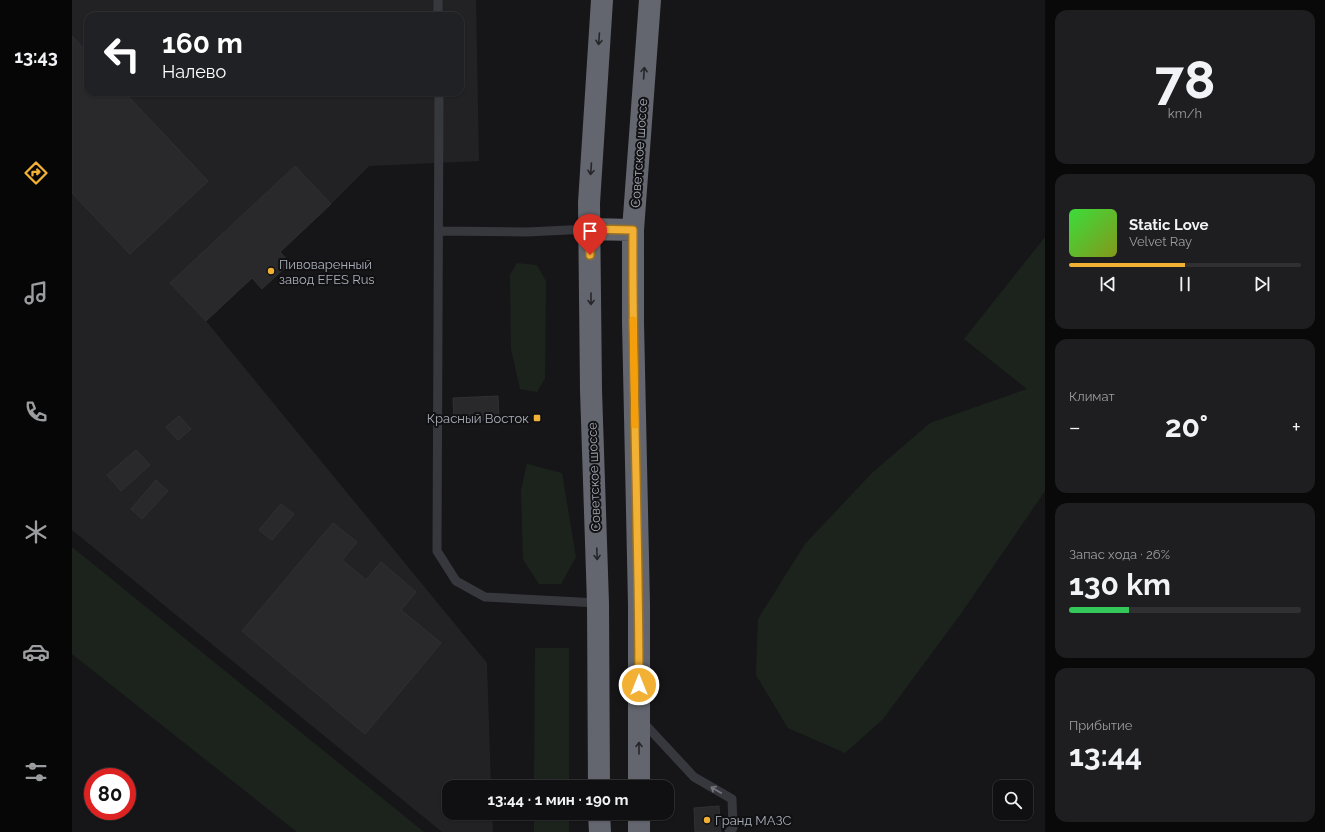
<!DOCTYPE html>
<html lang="ru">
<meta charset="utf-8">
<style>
body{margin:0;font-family:Raleway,sans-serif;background:#1e1e20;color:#f1f3f6;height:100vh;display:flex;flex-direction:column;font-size:15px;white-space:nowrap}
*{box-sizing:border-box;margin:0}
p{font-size:13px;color:#9c9d9f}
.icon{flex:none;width:22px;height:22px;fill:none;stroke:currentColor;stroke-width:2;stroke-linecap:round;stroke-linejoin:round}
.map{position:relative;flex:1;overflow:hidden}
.sheet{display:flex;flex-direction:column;gap:10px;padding:10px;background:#09090a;width:280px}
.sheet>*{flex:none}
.guide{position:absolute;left:12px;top:12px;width:380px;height:84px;border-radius:12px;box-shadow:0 1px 3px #0004,0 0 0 1px #303032;background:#202124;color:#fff;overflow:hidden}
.controls{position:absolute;left:921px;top:780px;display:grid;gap:8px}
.controls a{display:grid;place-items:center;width:40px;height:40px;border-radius:8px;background:#101012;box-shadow:0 1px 3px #0004,0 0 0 1px #303032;font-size:20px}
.speed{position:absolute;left:12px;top:768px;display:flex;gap:8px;font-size:20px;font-weight:700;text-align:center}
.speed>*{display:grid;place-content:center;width:52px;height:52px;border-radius:50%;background:#101012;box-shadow:0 1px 3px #0004,0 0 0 1px #303032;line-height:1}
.speed .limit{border:6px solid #d22;background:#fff;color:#111}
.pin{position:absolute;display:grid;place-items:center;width:34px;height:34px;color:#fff;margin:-41px -17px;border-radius:50% 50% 50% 0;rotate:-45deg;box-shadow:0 0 4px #0007}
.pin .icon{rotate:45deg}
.me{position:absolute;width:44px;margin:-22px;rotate:0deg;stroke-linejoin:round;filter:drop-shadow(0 0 3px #0008)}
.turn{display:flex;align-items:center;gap:14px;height:84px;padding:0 12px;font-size:18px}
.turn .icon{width:52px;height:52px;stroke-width:2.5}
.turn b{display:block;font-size:28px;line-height:34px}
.big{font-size:30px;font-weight:700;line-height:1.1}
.sheet .card{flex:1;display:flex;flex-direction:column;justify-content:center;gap:6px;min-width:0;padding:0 14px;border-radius:12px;background:#1e1e20}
.sheet .dial{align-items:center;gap:0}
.dial b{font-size:52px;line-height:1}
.song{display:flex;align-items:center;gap:12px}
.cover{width:48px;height:48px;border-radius:6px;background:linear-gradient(135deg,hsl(120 70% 55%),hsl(70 70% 35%))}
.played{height:4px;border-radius:2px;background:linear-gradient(90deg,#f2b134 50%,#303032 50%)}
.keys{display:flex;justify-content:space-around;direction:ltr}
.heat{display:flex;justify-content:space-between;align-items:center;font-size:22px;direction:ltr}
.charge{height:6px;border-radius:3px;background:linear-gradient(90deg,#34c759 26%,#303032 0)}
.trip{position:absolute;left:370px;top:780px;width:232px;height:40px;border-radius:12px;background:#101012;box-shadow:0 1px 3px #0004,0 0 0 1px #303032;font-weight:700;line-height:40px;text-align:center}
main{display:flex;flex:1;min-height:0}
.tab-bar{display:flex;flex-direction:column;width:72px;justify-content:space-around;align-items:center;background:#060607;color:#9c9d9f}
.tab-bar .icon{width:28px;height:28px}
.tab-bar .on{color:#f2b134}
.tab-bar b{font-size:18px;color:#f1f3f6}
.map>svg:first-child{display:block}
</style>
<main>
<nav class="tab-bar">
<b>13:43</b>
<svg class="icon on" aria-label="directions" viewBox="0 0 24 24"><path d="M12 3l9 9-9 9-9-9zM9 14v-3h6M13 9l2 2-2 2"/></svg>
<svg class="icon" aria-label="music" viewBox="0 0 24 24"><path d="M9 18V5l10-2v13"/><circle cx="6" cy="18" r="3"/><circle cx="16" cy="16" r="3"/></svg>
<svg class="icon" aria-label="phone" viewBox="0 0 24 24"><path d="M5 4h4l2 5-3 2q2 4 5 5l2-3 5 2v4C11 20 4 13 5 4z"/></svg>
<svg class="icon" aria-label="climate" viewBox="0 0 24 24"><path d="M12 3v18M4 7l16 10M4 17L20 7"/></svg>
<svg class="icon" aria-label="car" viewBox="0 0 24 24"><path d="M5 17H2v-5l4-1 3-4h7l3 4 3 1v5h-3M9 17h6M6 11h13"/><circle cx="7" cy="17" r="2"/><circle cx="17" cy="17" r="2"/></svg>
<svg class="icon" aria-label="filters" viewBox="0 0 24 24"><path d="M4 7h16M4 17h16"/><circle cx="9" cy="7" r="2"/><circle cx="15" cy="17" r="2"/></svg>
</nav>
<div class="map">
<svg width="973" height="832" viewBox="0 0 973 832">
<rect width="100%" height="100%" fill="#161618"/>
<path fill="#222225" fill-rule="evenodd" d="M0 0H404L407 161 297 166 259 204 223 166 98 283 134 321 415 663 419 787H377V813H420L421 832H370L0 530ZM16 16H388V92H16Z"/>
<path fill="#1c231d" d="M973 237V491L888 615 811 719 773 753 716 728 684 675 686 619 733 544 800 473 858 423 955 389 892 339Z
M445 263 465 265 474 281 473 378 465 392 448 389 439 349 438 275Z
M455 464 490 473 504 557 489 584H467L451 559 449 490Z
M0 547 352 832H225L0 654Z
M463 648H497V787H462Z
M462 813H497V832H462Z"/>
<path fill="#29292c" stroke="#303034" d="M0 36 16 53V92H52L136 181 58 254 0 193Z
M223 166 259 204 208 252 218 263 190 289 180 278 134 321 98 283Z
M426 396 427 420 382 421 381 398Z
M107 416 119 429 106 440 94 427Z
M64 450 78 465 49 491 35 475Z
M84 480 96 491 70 519 59 509Z
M209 504 222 514 200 540 187 530Z
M261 523 285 542 270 560 294 580 309 562 344 592 329 610 369 643 293 734 170 631Z
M647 806 649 832H623L622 808Z"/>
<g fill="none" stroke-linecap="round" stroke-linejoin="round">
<path stroke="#37383d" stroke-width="9" d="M366 0V16
M367 92 365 551 384 581 413 597 526 603
M367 231 455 232 517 229
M570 721 622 777 660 799 661 828 657 832"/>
<path stroke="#63666e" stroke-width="22" d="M517 229 561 230
M527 787 526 603 519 390 517 203 530 0
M567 787V605L561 322V230L578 0
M527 813 528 832
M567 813V832"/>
</g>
<defs><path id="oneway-shaft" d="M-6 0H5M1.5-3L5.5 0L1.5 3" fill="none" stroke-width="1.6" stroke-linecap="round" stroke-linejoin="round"/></defs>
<g stroke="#26262a">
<use href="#oneway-shaft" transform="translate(527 39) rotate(94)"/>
<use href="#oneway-shaft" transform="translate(572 73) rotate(-86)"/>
<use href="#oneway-shaft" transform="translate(519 169) rotate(94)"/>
<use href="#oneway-shaft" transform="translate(519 299) rotate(90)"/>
<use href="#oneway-shaft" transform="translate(525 554) rotate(88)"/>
<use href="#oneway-shaft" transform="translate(567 748) rotate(-90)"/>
</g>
<use stroke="#757881" href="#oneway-shaft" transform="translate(644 790) rotate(-150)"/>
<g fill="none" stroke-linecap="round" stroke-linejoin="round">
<g stroke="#9d7322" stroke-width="10">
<path id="route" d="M518 255 517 229 561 230C560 382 567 534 567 685"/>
</g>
<use href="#route" stroke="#f2b134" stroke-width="7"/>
<path stroke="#f59e0b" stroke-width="7" d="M561 320 563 425"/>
</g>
<g fill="#f2b134" stroke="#111113" stroke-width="1.5">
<circle cx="199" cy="271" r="4"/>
<rect x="461" y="414" width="8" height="8" rx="2"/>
<circle cx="635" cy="820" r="4"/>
</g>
<g text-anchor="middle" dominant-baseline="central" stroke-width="4" stroke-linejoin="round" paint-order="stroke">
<g font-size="13" fill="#a8adb8" stroke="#111113">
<text transform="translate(567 153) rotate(-86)">Советское шоссе</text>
<text transform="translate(522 477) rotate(-92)">Советское шоссе</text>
</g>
<g font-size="13" fill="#a8adb8" stroke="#111113" text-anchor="start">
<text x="207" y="264">Пивоваренный<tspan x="207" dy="15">завод EFES Rus</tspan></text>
<text x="457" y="418" text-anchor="end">Красный Восток</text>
<text x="643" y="820">Гранд МАЗС</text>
</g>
</g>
</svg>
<div class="controls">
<a><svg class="icon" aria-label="search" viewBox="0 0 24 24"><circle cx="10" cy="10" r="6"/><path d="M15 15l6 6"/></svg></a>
</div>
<div class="speed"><div class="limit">80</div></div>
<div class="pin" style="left:518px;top:255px;background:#d93025"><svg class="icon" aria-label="arrive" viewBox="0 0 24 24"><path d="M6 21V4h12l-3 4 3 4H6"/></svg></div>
<svg class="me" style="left:567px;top:685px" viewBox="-20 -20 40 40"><circle r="17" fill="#f2b134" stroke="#fff" stroke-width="3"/><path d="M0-11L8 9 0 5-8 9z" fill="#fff"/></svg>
<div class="trip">13:44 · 1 мин · 190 m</div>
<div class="guide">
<div class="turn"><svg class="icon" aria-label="left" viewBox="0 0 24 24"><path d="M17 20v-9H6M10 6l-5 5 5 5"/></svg><div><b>160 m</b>Налево</div></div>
</div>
</div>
<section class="sheet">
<div class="card dial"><b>78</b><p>km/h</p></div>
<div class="card">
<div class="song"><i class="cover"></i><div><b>Static Love</b><p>Velvet Ray</p></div></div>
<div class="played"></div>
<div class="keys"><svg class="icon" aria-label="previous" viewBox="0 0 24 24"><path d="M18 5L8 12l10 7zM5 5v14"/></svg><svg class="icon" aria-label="pause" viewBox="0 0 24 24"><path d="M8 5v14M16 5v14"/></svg><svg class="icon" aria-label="next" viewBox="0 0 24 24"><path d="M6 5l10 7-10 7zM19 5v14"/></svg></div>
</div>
<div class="card"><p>Климат</p>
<div class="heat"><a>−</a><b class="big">20°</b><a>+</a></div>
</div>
<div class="card"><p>Запас хода · 26%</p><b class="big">130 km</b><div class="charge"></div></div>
<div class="card"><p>Прибытие</p><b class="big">13:44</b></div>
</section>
</main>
